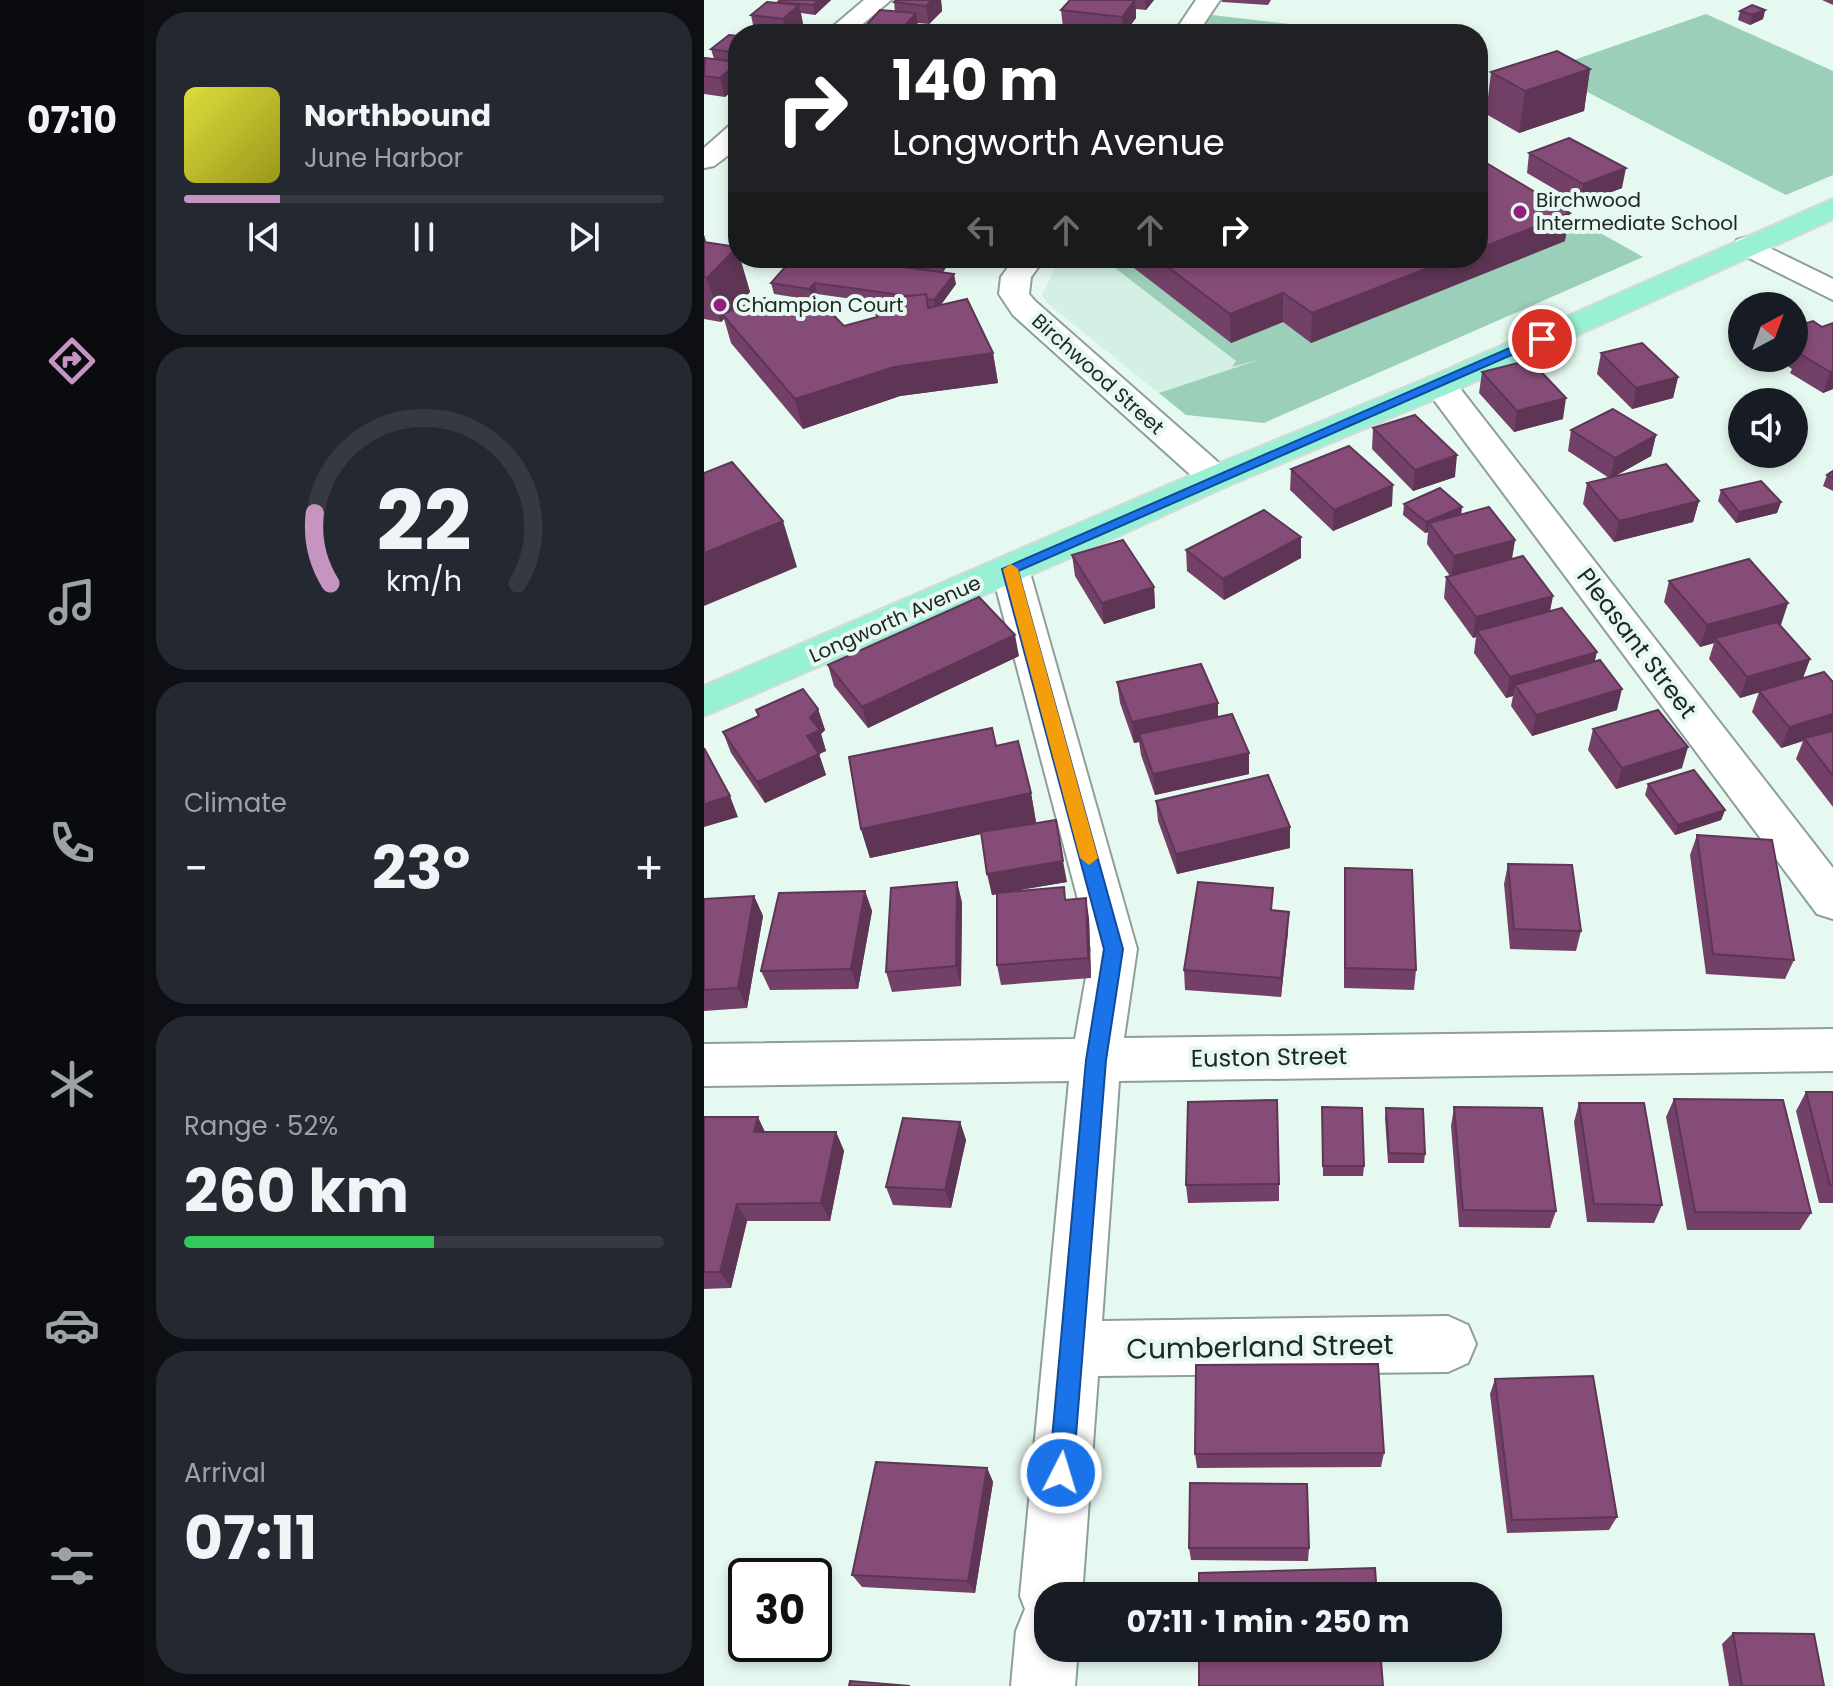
<!DOCTYPE html>
<meta charset="utf-8">
<style>
body{margin:0;font-family:Poppins,sans-serif;background:#242831;color:#f1f3f6;height:100vh;display:flex;flex-direction:column;font-size:30px;white-space:nowrap}
*{box-sizing:border-box;margin:0}
p{font-size:26px;color:#9ea1a6}
.icon{flex:none;width:44px;height:44px;fill:none;stroke:currentColor;stroke-width:2;stroke-linecap:round;stroke-linejoin:round}
.map{position:relative;flex:1;overflow:hidden}
.panel{display:flex;flex-direction:column;gap:12px;padding:12px;background:#0d0f14;width:560px}
.panel>*{flex:none}
.top-card{position:absolute;left:24px;top:24px;width:760px;height:244px;border-radius:32px;box-shadow:0 4px 12px #0003;background:#202124;color:#fff;overflow:hidden}
.needle{width:52px;rotate:41deg}
.controls{position:absolute;left:1024px;top:292px;display:grid;gap:16px}
.controls a{display:grid;place-items:center;width:80px;height:80px;border-radius:50%;background:#171b24;box-shadow:0 4px 12px #0003;font-size:40px}
.speed{position:absolute;left:24px;top:1558px;display:flex;gap:16px;font-size:40px;font-weight:700;text-align:center}
.speed>*{display:grid;place-content:center;width:104px;height:104px;border-radius:50%;background:#171b24;box-shadow:0 4px 12px #0003;line-height:1}
.speed .limit{border:4px solid #111;border-radius:12px;background:#fff;color:#111}
.pin{position:absolute;display:grid;place-items:center;width:68px;height:68px;color:#fff;margin:-34px;border:4px solid #fff;border-radius:50%;box-shadow:0 2px 8px #0007}
.me{position:absolute;width:88px;margin:-44px;rotate:5deg;stroke-linejoin:round;filter:drop-shadow(0 0 6px #0008)}
.turn{display:flex;align-items:center;gap:28px;height:168px;padding:0 32px;font-size:36px}
.turn .icon{width:104px;height:104px;stroke-width:2.5}
.turn b{display:block;font-size:56px;line-height:68px}
.lanes{display:flex;align-items:center;height:76px;padding:0 32px;background:#0003;justify-content:center;gap:40px;direction:ltr}
.lanes .off{opacity:.35}
.big{font-size:60px;font-weight:700;line-height:1.1}
.panel .card{flex:1;display:flex;flex-direction:column;justify-content:center;gap:12px;min-width:0;padding:0 28px;border-radius:32px;background:#242831}
.panel .dial{align-items:center;gap:0}
.dial svg{height:208px;overflow:visible;fill:none;stroke:#363941;stroke-width:7;stroke-linecap:round;text-anchor:middle}
.dial text{fill:#f1f3f6;stroke:none}
.song{display:flex;align-items:center;gap:24px}
.cover{width:96px;height:96px;border-radius:12px;background:linear-gradient(135deg,hsl(60 70% 55%),hsl(60 70% 35%))}
.played{height:8px;border-radius:4px;background:linear-gradient(90deg,#c694c0 20%,#363941 20%)}
.keys{display:flex;justify-content:space-around;direction:ltr}
.heat{display:flex;justify-content:space-between;align-items:center;font-size:44px;direction:ltr}
.charge{height:12px;border-radius:6px;background:linear-gradient(90deg,#34c759 52%,#363941 0)}
.trip{position:absolute;left:330px;top:1582px;width:468px;height:80px;border-radius:32px;background:#171b24;box-shadow:0 4px 12px #0003;font-weight:700;line-height:80px;text-align:center}
main{display:flex;flex:1;min-height:0}
.dock{display:flex;flex-direction:column;width:144px;justify-content:space-around;align-items:center;background:#090b0e;color:#9ea1a6}
.dock .icon{width:56px;height:56px}
.dock .selected{color:#c694c0}
.dock b{font-size:36px;color:#f1f3f6}
.map>svg:first-child{display:block}
</style>
<main>
<nav class="dock">
<b>07:10</b>
<svg class="icon selected" aria-label="directions" viewBox="0 0 24 24"><path d="M12 3l9 9-9 9-9-9zM9 14v-3h6M13 9l2 2-2 2"/></svg>
<svg class="icon" aria-label="music" viewBox="0 0 24 24"><path d="M9 18V5l10-2v13"/><circle cx="6" cy="18" r="3"/><circle cx="16" cy="16" r="3"/></svg>
<svg class="icon" aria-label="phone" viewBox="0 0 24 24"><path d="M5 4h4l2 5-3 2q2 4 5 5l2-3 5 2v4C11 20 4 13 5 4z"/></svg>
<svg class="icon" aria-label="climate" viewBox="0 0 24 24"><path d="M12 3v18M4 7l16 10M4 17L20 7"/></svg>
<svg class="icon" aria-label="car" viewBox="0 0 24 24"><path d="M5 17H2v-5l4-1 3-4h7l3 4 3 1v5h-3M9 17h6M6 11h13"/><circle cx="7" cy="17" r="2"/><circle cx="17" cy="17" r="2"/></svg>
<svg class="icon" aria-label="filters" viewBox="0 0 24 24"><path d="M4 7h16M4 17h16"/><circle cx="9" cy="7" r="2"/><circle cx="15" cy="17" r="2"/></svg>
</nav>
<section class="panel">
<div class="card">
<div class="song"><i class="cover"></i><div><b>Northbound</b><p>June Harbor</p></div></div>
<div class="played"></div>
<div class="keys"><svg class="icon" aria-label="previous" viewBox="0 0 24 24"><path d="M18 5L8 12l10 7zM5 5v14"/></svg><svg class="icon" aria-label="pause" viewBox="0 0 24 24"><path d="M8 5v14M16 5v14"/></svg><svg class="icon" aria-label="next" viewBox="0 0 24 24"><path d="M6 5l10 7-10 7zM19 5v14"/></svg></div>
</div>
<div class="card dial"><svg viewBox="0 0 100 80">
<path d="M14 69A42 42 0 1 1 86 69"/>
<path d="M14 69A42 42 0 0 1 8 42" stroke="#c694c0"/>
<text x="50" y="56" font-size="32" font-weight="700">22</text>
<text x="50" y="72" font-size="11">km/h</text>
</svg></div>
<div class="card"><p>Climate</p>
<div class="heat"><a>−</a><b class="big">23°</b><a>+</a></div>
</div>
<div class="card"><p>Range · 52%</p><b class="big">260 km</b><div class="charge"></div></div>
<div class="card"><p>Arrival</p><b class="big">07:11</b></div>
</section>
<div class="map">
<svg width="1129" height="1686" viewBox="0 0 1129 1686">
<rect width="100%" height="100%" fill="#e6f9f0"/>
<path fill="#d4f0e4" d="M774 46 778 47 777 166 939 257 482 415 344 304 338 295 356 258H774Z"/>
<path fill="#9bcfb9" d="M1002 14 1129 71V175L1082 195 841 70Z
M508 15 672 34H495Z
M774 46 778 47 777 166 939 257 560 423 482 415 455 393 557 359 528 367 532 361 398 258H417L527 343 579 322 607 343 860 241 774 188Z"/>
<g fill="none" stroke-linecap="round" stroke-linejoin="round">
<g stroke="#8e9f98" stroke-width="4">
<path id="minor" d="M160 0H187L147 34H120Z
M492 0H516L493 34H469Z
M34 124V148L10 166 0 168V148L25 126Z
M1043 237 1129 279V300L1033 252 1028 246 1033 240Z
M311 258H341L327 277 325 294 331 301 523 470 529 478 523 486 511 489 499 486 309 315 295 294 297 277Z
M736 375 748 378 1129 868V919L1113 914 724 392 720 385 724 378Z
M306 557 319 560 325 569 433 949 420 1038 1129 1029V1071L415 1081 398 1321 744 1316 764 1325 772 1344 764 1363 744 1372 394 1376 378 1596H344V1648H374L371 1686H307L312 1631 321 1609 316 1596 365 1081 0 1086V1044L371 1039 387 949 287 569 293 560Z"/>
</g>
<g stroke="#d7d8d8" stroke-width="4">
<path id="primary" d="M1129 199V219L748 392 523 486 386 549 0 716V686L499 470 724 378Z"/>
</g>
<use href="#minor" fill="#fff" fill-rule="evenodd"/>
<use href="#primary" fill="#98f1d4" fill-rule="evenodd"/>
</g>
<path fill="#734167" fill-rule="evenodd" d="M127 0 111 15 97 13 99 24 87 34H51L47 15 74 3V2Z
M237 0 238 11 225 24 213 23 215 32 213 34H162L160 28 191 12 190 2Z
M366 0H450L442 10 432 9V18L420 34H409L359 28 357 10Z
M518 0H567L564 5 518 2Z
M1118 0H1129V5Z
M1061 10 1059 19 1046 25 1034 20 1036 11Z
M34 36V85L21 97 0 94V59H10L7 49Z
M886 69 880 111 815 133 782 114 787 72Z
M825 153 918 188 876 204 823 173Z
M0 235 2 242 36 258 46 292 29 310 72 309 108 300 70 294 67 283 158 261 157 258H248L239 272 252 284 237 305 289 353 294 383 196 396 99 429 27 343 20 319 17 322 0 319ZM113 294 169 302 173 317 140 326 108 299Z
M861 241 607 343 579 322 527 343 417 258H774Z
M1129 323V389L1119 393 1086 373 1088 369 1072 358H1090V327H1118Z
M897 353 974 377 969 398 928 409 893 374Z
M778 372 859 419 810 432 775 393Z
M669 428 751 477 709 491 668 449Z
M867 430 952 435 947 456 911 476 995 501 989 522 910 542 879 504 883 483 905 478 864 451Z
M587 469 688 506 629 531 586 490Z
M1129 471V491L1119 486 1123 475Z
M1017 490 1077 502 1073 513 1032 523 1014 501Z
M700 504 757 515 811 540 808 559 846 611 891 662 913 710 828 736 807 706 809 696 802 698 770 653 772 637 769 638 740 598 742 577 746 576 723 544 724 532 721 533 699 515Z
M482 550 597 558 520 600 483 571Z
M368 555 450 587 451 608 400 624 371 576Z
M965 581 1084 603 1076 625 1106 659 1099 678 1129 682V807L1092 759 1099 741 1077 748 1048 712 1055 692 1036 698 1005 659 1010 643 996 647 960 602Z
M315 656 164 728 130 686 124 665Z
M413 682 514 717 545 774 451 795 437 755 435 742 430 743 416 703Z
M114 709 121 730 117 734 122 751 115 754 122 775 61 803 27 753 19 732 54 716 52 710Z
M889 729 978 768 912 789 884 750Z
M292 746 327 793 332 822 363 882 302 892 362 899 385 918 387 978 297 985 293 965V894L288 895 277 834 166 858 157 829Z
M944 784 1021 810 1017 820 971 835 941 795Z
M452 801 586 848 473 874 454 821Z
M993 835 1090 960 1081 979 1002 974 986 855Z
M804 864 877 931 872 951 806 949 800 884Z
M641 868 712 970 710 990 640 988V888Z
M253 882 258 903 257 986 188 992 182 972Z
M161 891 168 911 154 989 66 990 57 971Z
M50 896 59 916 43 1008 0 1011V899Z
M569 911 584 932 577 997 481 990 480 970Z
M1102 1092H1129V1203H1115L1092 1111Z
M970 1099 1107 1213 1096 1230H983L962 1117Z
M875 1103 958 1205 950 1223 883 1222 870 1122Z
M618 1107 660 1166 659 1176H619Z
M750 1107 852 1211 846 1228 755 1227 747 1126Z
M682 1108 721 1154 720 1163H684L681 1118Z
M0 1117 62 1132H132L140 1151 126 1221H43L27 1288 0 1289Z
M256 1122 262 1140 247 1208 189 1205 182 1187Z
M575 1184V1201L484 1203 482 1185Z
M791 1379 913 1517 905 1530 803 1533 786 1394Z
M680 1453 677 1467 493 1468 491 1454Z
M283 1468 289 1482 271 1593 158 1587 148 1575Z
M485 1548H605L604 1561 487 1560Z
M1029 1633 1120 1686H1025L1018 1644Z"/>
<path fill="#5e3554" d="M115 0H127L111 15 109 5Z
M228 0H237L238 11 225 24 222 6Z
M431 0 432 18 419 34 418 17Z
M441 0H450L442 10Z
M95 5 99 24 87 34H82L79 19Z
M1061 10 1059 19 1046 25 1048 15Z
M212 13 215 32 213 34H197L196 31Z
M34 62V85L21 97 16 78Z
M886 69 880 111 815 133 821 91Z
M922 168 918 188 876 204 879 184Z
M866 213 861 241 607 343 608 313 750 258H774V249Z
M0 235 11 270 33 247 34 258H36L46 292 21 318 18 314 20 319 17 322 3 278 0 277Z
M236 258H248L239 272Z
M250 274 252 284 232 311 230 300Z
M111 283 113 294 108 300 105 289Z
M579 293V322L527 343 526 314Z
M289 353 294 383 196 396 99 429 91 399 190 367Z
M1129 371V389L1119 393 1126 372Z
M974 377 969 398 928 409 932 388Z
M862 398 859 419 810 432 813 411Z
M952 435 947 456 906 479 911 458Z
M753 455 751 477 709 491 711 470Z
M689 485 688 506 629 531 630 510Z
M995 501 989 522 910 542 915 521Z
M1077 502 1073 513 1032 523 1035 512Z
M758 507 757 518 725 523 724 532 721 533 722 522Z
M79 521 93 567 0 606V553Z
M597 537V558L520 600 519 579Z
M811 540 807 561 747 577 750 556Z
M450 587 451 608 400 624 398 603Z
M849 596 845 617 773 631 772 637 769 638 772 617Z
M1084 603 1077 625 1014 642 1011 638 1010 643 996 647 1003 625Z
M311 635 315 656 164 728 158 707Z
M893 652 888 673 811 685 809 696 802 698 806 677Z
M1106 659 1098 680 1036 698 1043 677Z
M918 689 913 710 828 736 832 715Z
M514 703V724L435 734V742L430 743 428 722Z
M114 709 121 730 117 734 122 751 115 754 122 775 61 803 53 782 103 736 106 718Z
M1129 714V732L1100 738 1099 741 1077 748 1085 727Z
M984 747 978 768 912 789 918 768Z
M545 753V774L451 795 449 774Z
M327 793 332 822 166 858 157 829Z
M26 796 34 817 0 827V804Z
M1021 810 1017 820 971 835 974 825Z
M586 827V848L473 874 472 854Z
M359 861 363 882 288 895 283 874Z
M253 882 258 903 257 986 252 966Z
M161 891 168 911 154 989 147 969Z
M50 896 59 916 43 1008 34 988Z
M382 898 385 918 387 978 384 958Z
M585 912 584 932 577 997V978Z
M54 1117 63 1136 50 1132Z
M256 1122 262 1140 247 1208 241 1190Z
M132 1132 140 1151 126 1221 117 1203Z
M33 1204 43 1221 27 1288 16 1272Z
M283 1468 289 1482 271 1593 264 1581Z"/>
<path fill="#864c78" stroke="#5e3554" stroke-width="2" d="M76 0H115L109 5 74 2Z
M192 0H228L222 6 190 2Z
M366 0H431L418 17 357 10Z
M63 2 95 5 79 19 47 15Z
M1048 5 1061 10 1048 15 1036 11Z
M176 10 212 13 196 31 160 28Z
M358 28 408 34H353Z
M25 35 34 36V53L7 49Z
M853 51 886 69 821 91 787 72Z
M1 58 34 62 16 78 0 76Z
M865 138 922 168 879 184 825 153Z
M774 158 866 213 774 249Z
M0 242 33 247 3 278 0 277Z
M89 258H136L250 274 230 300 223 299 222 294 204 296 111 283 105 289 67 283Z
M452 258H750L608 313 579 293 526 314Z
M222 294 224 308 263 299 289 353 190 367 91 399 18 314 61 298 72 309 113 298 140 326 173 317 169 300Z
M1109 321 1118 327 1129 323V371L1126 372 1093 352 1097 351 1090 346V327Z
M938 343 974 377 932 388 897 353Z
M826 360 862 398 813 411 778 372Z
M909 409 952 435 911 458 867 430Z
M711 415 753 455 711 470 669 428Z
M645 446 689 485 630 510 587 469Z
M28 462 79 521 0 553V473Z
M962 464 995 501 915 521 883 483Z
M1129 471V478L1123 475Z
M1057 481 1077 502 1035 512 1017 490Z
M736 488 758 507 722 522 700 504Z
M785 507 811 540 750 556 725 523Z
M560 510 597 537 519 579 482 550Z
M419 540 450 587 398 603 368 555Z
M819 556 849 596 772 617 742 577Z
M1045 559 1084 603 1003 625 965 581Z
M275 597 311 635 158 707 124 665Z
M858 608 893 652 806 677 773 631Z
M1073 622 1106 659 1043 677 1011 638Z
M896 660 918 689 832 715 811 685Z
M497 664 514 703 428 722 413 682Z
M1120 672 1129 682V714L1085 727 1055 691Z
M99 689 114 709 106 718 116 730 103 736 115 754 53 782 19 732 55 716 52 710Z
M954 710 984 747 918 768 889 729Z
M528 714 545 753 449 774 435 734Z
M288 728 292 746 314 741 327 793 157 829 145 757Z
M1129 731V776L1100 738Z
M0 748 26 796 0 804Z
M990 770 1021 810 974 825 944 784Z
M564 775 586 827 472 854 452 801Z
M352 820 359 861 283 874 277 832Z
M993 835 1068 840 1090 960 1009 954Z
M804 864 868 865 877 931 810 929Z
M641 868 708 870 712 970 641 968Z
M253 882 252 966 182 972 187 888Z
M494 882 569 888 567 910 585 912 577 978 480 970Z
M360 887 361 900 382 898 384 958 293 965V893Z
M161 891 147 969 57 971 75 893Z
M50 896 34 988 0 990V899Z
M1102 1092H1129V1185H1126Z
M970 1099 1079 1100 1107 1213 991 1212Z
M573 1100 575 1184 482 1185 484 1102Z
M875 1103H940L958 1205 890 1204Z
M618 1107 658 1108 660 1166H619Z
M750 1107 838 1108 852 1211 759 1210Z
M682 1108 719 1109 721 1154 685 1153Z
M0 1117H54L50 1132H132L117 1203 33 1204 16 1272H0Z
M199 1118 256 1122 241 1190 182 1187Z
M674 1364 680 1453 491 1454 492 1365Z
M889 1376 913 1517 808 1520 791 1379Z
M172 1462 283 1468 264 1581 148 1575Z
M486 1483 603 1484 605 1548H485Z
M671 1568 673 1596H495V1573Z
M1029 1633 1110 1634 1120 1686H1038Z
M495 1648H676L679 1686H495Z
M146 1681 206 1686H145Z"/>
<path fill="#1a73e8" stroke="#114b97" stroke-width="2" d="M833 336 844 339 314 571 419 949 402 1060 369 1473 366 1481 357 1485 348 1481 345 1473 382 1060 400 949 298 569Z"/>
<path fill="#f59e0b" d="M307 564 314 569 394 858 385 865 376 858 299 569Z"/>
<g fill="#921f7e" stroke="#e6f9f0" stroke-width="3">
<circle cx="816" cy="212" r="8"/>
<circle cx="16" cy="305" r="8"/>
</g>
<g text-anchor="middle" dominant-baseline="central" stroke-width="8" stroke-linejoin="round" paint-order="stroke">
<g font-size="20" fill="#202724" stroke="#e6f9f0" text-anchor="start">
<text x="832" y="200">Birchwood<tspan x="832" dy="23">Intermediate School</tspan></text>
<text x="32" y="305">Champion Court</text>
</g>
<g font-size="20" fill="#202724" stroke="#e6f9f0">
<text transform="translate(394 374) rotate(42)">Birchwood Street</text>
<text transform="translate(191 619) rotate(-24)">Longworth Avenue</text>
</g>
<g font-size="24" fill="#202724" stroke="#e6f9f0">
<text transform="translate(933 643) rotate(53)">Pleasant Street</text>
<text transform="translate(565 1057) rotate(-1)">Euston Street</text>
</g>
<g font-size="28" fill="#202724" stroke="#e6f9f0">
<text transform="translate(556 1347) rotate(-1)">Cumberland Street</text>
</g>
</g>
</svg>
<div class="controls">
<a><svg class="needle" viewBox="-14 -14 28 28"><path d="M0-13l5 13h-10z" fill="#e53935"/><path d="M0 13l5-13h-10z" fill="#9ea1a6"/></svg></a>
<a><svg class="icon" aria-label="sound" viewBox="0 0 24 24"><path d="M4 9h4l5-4v14l-5-4H4zM17 9q2 3 0 6"/></svg></a>
</div>
<div class="speed"><div class="limit">30</div></div>
<div class="pin" style="left:838px;top:339px;background:#d93025"><svg class="icon" aria-label="arrive" viewBox="0 0 24 24"><path d="M6 21V4h12l-3 4 3 4H6"/></svg></div>
<svg class="me" style="left:357px;top:1473px" viewBox="-20 -20 40 40"><circle r="17" fill="#1a73e8" stroke="#fff" stroke-width="3"/><path d="M0-11L8 9 0 5-8 9z" fill="#fff"/></svg>
<div class="trip">07:11 · 1 min · 250 m</div>
<div class="top-card">
<div class="turn"><svg class="icon" aria-label="right" viewBox="0 0 24 24"><path d="M7 20v-9h11M14 6l5 5-5 5"/></svg><div><b>140 m</b>Longworth Avenue</div></div>
<div class="lanes"><svg class="icon off" aria-label="left" viewBox="0 0 24 24"><path d="M17 20v-9H6M10 6l-5 5 5 5"/></svg><svg class="icon off" aria-label="ahead" viewBox="0 0 24 24"><path d="M12 20V5M6 11l6-6 6 6"/></svg><svg class="icon off" aria-label="ahead" viewBox="0 0 24 24"><path d="M12 20V5M6 11l6-6 6 6"/></svg><svg class="icon" aria-label="right" viewBox="0 0 24 24"><path d="M7 20v-9h11M14 6l5 5-5 5"/></svg></div>
</div>
</div>
</main>
